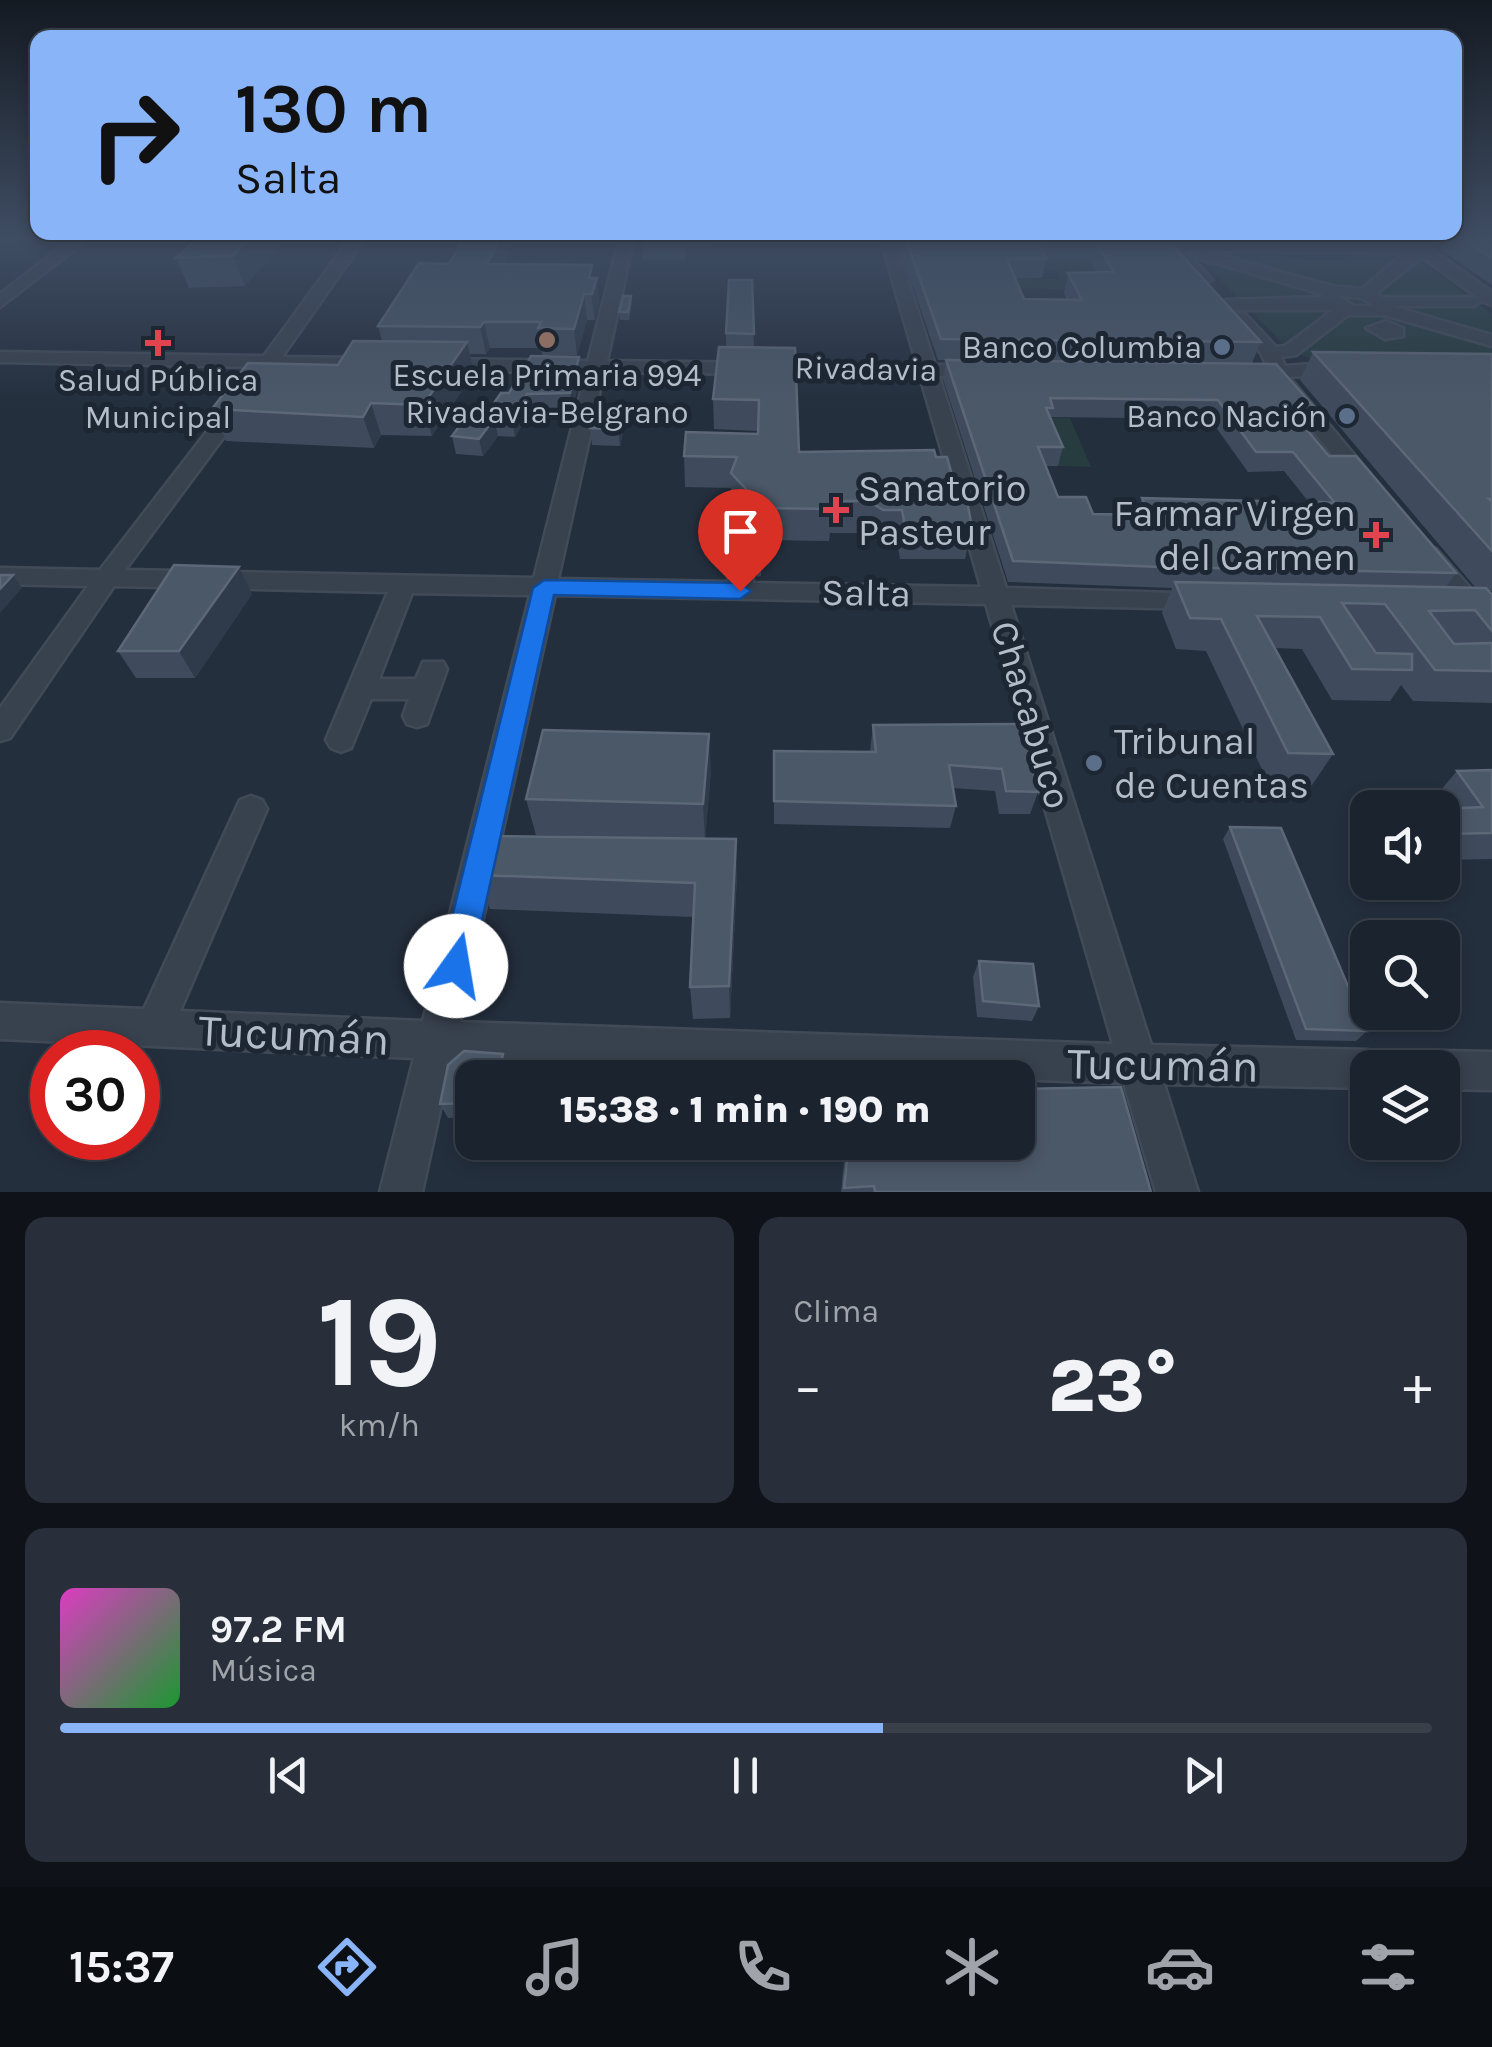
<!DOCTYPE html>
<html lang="es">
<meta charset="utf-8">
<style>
body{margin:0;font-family:Karla,sans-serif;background:#282f3a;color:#f1f3f6;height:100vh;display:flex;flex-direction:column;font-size:38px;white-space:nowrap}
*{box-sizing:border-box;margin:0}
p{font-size:32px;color:#a0a4aa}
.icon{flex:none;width:55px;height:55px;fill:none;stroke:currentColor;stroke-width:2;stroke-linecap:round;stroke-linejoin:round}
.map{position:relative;height:1192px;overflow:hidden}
.details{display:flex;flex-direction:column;gap:25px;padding:25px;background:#0f1319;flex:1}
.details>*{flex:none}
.hud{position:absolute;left:30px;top:30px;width:1432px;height:210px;border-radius:20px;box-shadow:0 5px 15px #0003,0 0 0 2px #39404a;background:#8ab4f8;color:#111;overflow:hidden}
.controls{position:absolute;left:1350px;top:790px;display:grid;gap:20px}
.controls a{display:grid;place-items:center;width:110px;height:110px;border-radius:20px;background:#1b232e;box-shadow:0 5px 15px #0003,0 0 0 2px #39404a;font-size:50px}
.speed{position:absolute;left:30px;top:1030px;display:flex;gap:20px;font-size:50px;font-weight:700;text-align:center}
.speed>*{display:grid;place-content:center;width:130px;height:130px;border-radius:50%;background:#1b232e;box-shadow:0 5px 15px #0003,0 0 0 2px #39404a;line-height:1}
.speed .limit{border:15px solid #d22;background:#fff;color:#111}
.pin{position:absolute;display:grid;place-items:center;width:85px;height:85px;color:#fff;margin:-102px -42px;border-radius:50% 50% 50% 0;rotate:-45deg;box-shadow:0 0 10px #0007}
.pin .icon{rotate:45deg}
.me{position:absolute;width:110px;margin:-55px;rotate:13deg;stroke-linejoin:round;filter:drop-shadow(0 0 8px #0008)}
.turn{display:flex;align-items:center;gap:35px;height:210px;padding:0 40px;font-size:45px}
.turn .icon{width:130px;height:130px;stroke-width:2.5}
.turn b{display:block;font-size:70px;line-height:85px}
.big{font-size:75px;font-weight:800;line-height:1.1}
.details .widget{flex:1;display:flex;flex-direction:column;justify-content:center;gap:15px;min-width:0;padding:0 35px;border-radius:20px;background:#282f3a}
.details .dial{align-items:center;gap:0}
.dial b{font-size:130px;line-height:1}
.song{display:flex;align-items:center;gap:30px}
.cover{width:120px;height:120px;border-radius:15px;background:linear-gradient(135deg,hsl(310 70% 55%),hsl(130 70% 35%))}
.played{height:10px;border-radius:5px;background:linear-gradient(90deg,#8ab4f8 60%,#39404a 60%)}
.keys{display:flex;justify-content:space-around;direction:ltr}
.heat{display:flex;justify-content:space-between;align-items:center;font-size:55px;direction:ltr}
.details .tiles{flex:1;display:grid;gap:25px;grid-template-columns:1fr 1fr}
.widget:last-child{grid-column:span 2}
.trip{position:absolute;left:455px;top:1060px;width:580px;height:100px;border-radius:20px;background:#1b232e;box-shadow:0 5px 15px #0003,0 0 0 2px #39404a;font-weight:800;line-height:100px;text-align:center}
.tab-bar{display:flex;height:160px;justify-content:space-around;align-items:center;background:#0b0e12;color:#a0a4aa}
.tab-bar .icon{width:70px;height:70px}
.tab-bar .selected{color:#8ab4f8}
.tab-bar b{font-size:45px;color:#f1f3f6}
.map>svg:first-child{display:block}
</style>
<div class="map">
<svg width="1492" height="1192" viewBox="0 0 1492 1192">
<rect width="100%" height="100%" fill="#242f3e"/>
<path fill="#263c3f" d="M1206 253H1266L1317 261 1339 260 1354 253 1411 255 1492 314V361L1309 358 1290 351 1199 257Z
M1038 260H1101L1096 271 1110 292 997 286 993 278 1060 279 1055 269H1038Z
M1045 417 1070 418 1091 467 1058 466 1041 427Z"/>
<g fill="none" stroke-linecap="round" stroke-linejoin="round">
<g stroke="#414a57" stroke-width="5">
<path id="minor" d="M74 237H91L0 307V294Z
M351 237H366L282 357 370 358 377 360V368H275L263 377 256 375V367L0 362V352L264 356Z
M620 237H634L607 361 917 365 880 237H894L935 365H975L984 371 975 377 939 376 1006 588 1209 594 1213 600 1200 609 1011 605 1151 1045 1368 1050 1382 1055 1387 1068H1368V1088L1164 1084 1198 1192H1156L1124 1083 451 1060 422 1192H380L414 1058 0 1039V1003L144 1009 240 800 251 796 262 800 267 809 180 1011 423 1021 530 595 412 593 379 679H416L423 662H443L447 669 427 724 417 727 407 724 403 716 409 699H371L351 748 341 752 331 748 326 740 388 592 114 586 10 738 0 741V708L88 586 0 584V568L100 570 232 399 239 397 249 403 125 570 534 578 586 372 440 371 431 365 440 359 588 361ZM604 372 920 376 981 587 753 583V555L742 522 731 515 720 522 729 555 728 582 558 579ZM555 595 986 604 1113 1044 460 1022Z
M1144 237 1175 241 1412 244 1411 237H1425L1428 247 1492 292V305L1482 301 1474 306H1391L1492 335V346L1384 315H1348L1296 355 1281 357 1285 366 1339 362 1348 368 1339 374 1289 377 1377 482 1366 489 1358 487 1271 378H1243V370L1267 367 1261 353 1229 317 1244 313 1276 347 1285 346 1333 310H1226L1218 305 1226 300 1321 297 1322 294 1198 258 1195 255 1201 251H1186L1212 280 1198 283 1168 249ZM1205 251 1404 253 1362 289 1332 286ZM1422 257 1477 297H1382L1377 293ZM1338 296 1362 298 1375 306H1354Z
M1386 321 1403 328V336L1385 339 1366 328Z
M1428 546 1436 549 1492 613V639L1483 636 1420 559 1416 554Z
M1442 1051 1492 1052V1090L1442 1089V1068H1424L1428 1056Z"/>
</g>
<use href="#minor" fill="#38414e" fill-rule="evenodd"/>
</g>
<path fill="#3f4b5c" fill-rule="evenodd" d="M288 237 245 286 189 288 176 258Z
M642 237H712L711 247H686L685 260H643Z
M896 237H1165L1261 342 1252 363 1323 417 1314 436H1312L1329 456 1456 573 1446 587H1475L1300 380 1313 352 1492 354V591H1489L1492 595V703L1413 701 1401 685 1390 701 1332 700 1302 649 1274 648 1333 754 1312 785 1269 784 1206 651 1176 649 1162 613 1172 588 1008 582 943 379 946 360H938ZM1046 260H1090L1098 273H1068L1064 293 1067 300 1024 299 1015 278H1042ZM1051 417 1210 419 1248 472 1284 471 1316 511 1311 519 1273 520 1142 498 1136 514H1093L1058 497 1046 466H1058L1063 447ZM1364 635H1365L1378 654 1376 653Z
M1247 237H1321L1320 238Z
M1446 237H1492V285L1440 249Z
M504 264 597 278 599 303 595 320H587L577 355H542L541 348H490L486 354H470L474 372 432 436 381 435 374 448 226 441 212 409 338 365 382 341 378 326Z
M752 280 754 347 799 452 936 457 958 497 972 527 965 559H900L897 542H879L865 533H830L829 541 762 540 761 576 757 577V554L746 521 732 504 731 488 685 487 684 456 758 434V431L714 429 713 399 726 347V333Z
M631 296 632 303 629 320H620L619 312Z
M579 357 581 374 572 410 530 411 515 437 498 436 483 456 456 454 452 436 487 413 509 393Z
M622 409 624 427 620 446 592 445 590 428Z
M252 594 195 678H136L118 651Z
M873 725 1040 772 1036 784 1038 792 1030 814H999L995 791 953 788 956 806 950 828 774 824V751L870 752Z
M711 770 705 839 737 874 730 1018 693 1019 690 987 693 917 490 909 478 875 648 838 536 835 526 799Z
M1492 770V859L1442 860V808H1440L1434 798 1457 771Z
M1230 827 1367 1031 1356 1041 1296 1040 1223 839Z
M979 961 1039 1006 1032 1021 977 1017 973 977Z
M464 1051 503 1054 510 1069 508 1078H472V1117L448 1118 440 1104 448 1065Z
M846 1142H1018L1151 1192H841Z"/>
<path fill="#2f3b4b" d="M251 237H288L245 286 233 256Z
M501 237H517L491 289 487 264Z
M592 265 594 286 597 278 599 303 595 320 589 278Z
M584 294 587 320 577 355 574 329Z
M484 322 490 348 486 354 480 327Z
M467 342 474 372 432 436 423 405Z
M579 357 581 374 572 410 570 393Z
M527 394 530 411 515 437 512 420Z
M371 403 381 435 374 448 363 417Z
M622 409 624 427 620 446 618 429Z
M494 419 498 436 483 456 479 439Z
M239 567 252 594 195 678 179 651Z
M13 575 22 588 0 613V589Z
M709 734 711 770 705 840 703 804Z
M736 839 737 874 730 1018 729 986Z
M503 1054 510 1069 508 1078H498Z"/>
<path fill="#4b5868" stroke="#5c6777" stroke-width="2.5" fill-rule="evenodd" d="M199 237H251L233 256 176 258Z
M465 237H501L487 264 592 265 589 278H597L592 294H584L574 329 538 328 541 322H484L480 327 378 326 419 263 449 264Z
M905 237H1165L1261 342 941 339ZM1037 241H1095L1114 272 1068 273 1082 300 1024 299 1007 259H1047Z
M1460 237H1492V258Z
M729 280H752L754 334 726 333Z
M623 296H631L628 312H619Z
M353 341 467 342 423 405 371 403 363 417 212 409 248 363 338 365Z
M719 347 795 348 799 452 934 450 936 457H947L958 497 966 496 972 527H905L902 510H883L869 501H830L831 509 762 508V544L757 545V522L746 489 731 473 737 457 684 456 686 432 758 434 759 400 713 399Z
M1313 352 1492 354V499H1489L1492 502V551Z
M531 356 579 357 570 393 527 394 512 420 494 419 479 439 452 436 467 416 487 413 501 393H509Z
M946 360 1276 364 1323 417H1296L1329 456H1356L1456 573 1160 567 1013 561ZM1050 398 1218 400 1256 452H1293L1335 503 1320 502 1331 519 1273 520 1260 501 1142 498 1150 515 1093 514 1086 497H1058L1038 447H1063L1046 408H1053Z
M594 409H622L618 429 590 428Z
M174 565 239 567 179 651H118Z
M0 575H13L0 589Z
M1175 582 1486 588 1492 595V631L1475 610 1429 611 1454 644 1492 643V671L1435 670 1385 604 1342 603 1376 653 1412 654V670L1352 669 1320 617 1257 616 1333 754 1288 753 1221 619 1190 618Z
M1026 724 1040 772H1033L1038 792 1006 791 1002 769 949 765 956 806 774 801V751L876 752 873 725Z
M543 730 709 734 703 804 526 799Z
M1492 770V833L1442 834V809L1483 807 1457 771Z
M1230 827 1281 828 1367 1031 1306 1029Z
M488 836 736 839 729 986 690 987 695 883 478 875Z
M979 961 1033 964 1039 1006 983 1001Z
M464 1051 503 1054 498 1078H472V1103L440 1104 448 1065Z
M940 1074V1078H857V1076Z
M1121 1087 1151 1192H875L874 1186 844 1188 849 1142H1018V1089Z"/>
<linearGradient id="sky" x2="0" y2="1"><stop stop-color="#141a22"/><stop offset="0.59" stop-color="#3f4d63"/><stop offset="1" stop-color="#3f4d63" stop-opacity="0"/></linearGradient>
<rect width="1492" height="404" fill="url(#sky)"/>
<path fill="#1a73e8" stroke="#114b97" stroke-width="2.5" d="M544 580 740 583 751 591 740 599 554 595 472 966 467 977 456 981 444 977 440 966 533 588Z"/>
<circle fill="#8d6e63" stroke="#1d2633" stroke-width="4" cx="547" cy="340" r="10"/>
<g fill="#e0444e" stroke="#1d2633" stroke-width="4">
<path d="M153 328h10v10h10v10h-10v10h-10v-10h-10v-10h10z"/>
<path d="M831 495h10v10h10v10h-10v10h-10v-10h-10v-10h10z"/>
<path d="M1371 520h10v10h10v10h-10v10h-10v-10h-10v-10h10z"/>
</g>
<g fill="#5c6f8a" stroke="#1d2633" stroke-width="4">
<circle cx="1222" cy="347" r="10"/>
<circle cx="1347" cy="416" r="10"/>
<circle cx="1094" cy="763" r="10"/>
</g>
<g text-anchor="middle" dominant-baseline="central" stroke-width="10" stroke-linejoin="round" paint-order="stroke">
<g font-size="32" fill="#b4bcc9" stroke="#1d2633" text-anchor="end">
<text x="1202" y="347">Banco Columbia</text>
<text x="547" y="375" text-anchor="middle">Escuela Primaria 994<tspan x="547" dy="37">Rivadavia-Belgrano</tspan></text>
<text x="158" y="380" text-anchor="middle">Salud Pública<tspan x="158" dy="37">Municipal</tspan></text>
<text x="1327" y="416">Banco Nación</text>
</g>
<g font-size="32" fill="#b4bcc9" stroke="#1d2633">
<text transform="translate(866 369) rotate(1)">Rivadavia</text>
</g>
<g font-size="38" fill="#b4bcc9" stroke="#1d2633" text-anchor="start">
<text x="858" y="488">Sanatorio<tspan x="858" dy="44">Pasteur</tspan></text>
<text x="1356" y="513" text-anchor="end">Farmar Virgen<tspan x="1356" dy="44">del Carmen</tspan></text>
<text x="1114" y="741">Tribunal<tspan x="1114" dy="44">de Cuentas</tspan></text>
</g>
<g font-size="38" fill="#b4bcc9" stroke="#1d2633">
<text transform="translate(866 593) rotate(1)">Salta</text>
<text transform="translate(1031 715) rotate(73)">Chacabuco</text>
</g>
<g font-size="45" fill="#b4bcc9" stroke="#1d2633">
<text transform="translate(294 1035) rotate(3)">Tucumán</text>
<text transform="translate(1163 1065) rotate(1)">Tucumán</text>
</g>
</g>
</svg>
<div class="controls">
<a><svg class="icon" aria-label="sound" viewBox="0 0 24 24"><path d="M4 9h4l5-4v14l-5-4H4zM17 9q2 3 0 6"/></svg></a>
<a><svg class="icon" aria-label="search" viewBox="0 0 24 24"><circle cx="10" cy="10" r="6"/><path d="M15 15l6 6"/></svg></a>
<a><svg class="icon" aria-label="layers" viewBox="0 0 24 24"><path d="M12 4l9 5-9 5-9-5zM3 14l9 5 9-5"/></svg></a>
</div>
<div class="speed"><div class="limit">30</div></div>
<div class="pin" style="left:740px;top:591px;background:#d93025"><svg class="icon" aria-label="arrive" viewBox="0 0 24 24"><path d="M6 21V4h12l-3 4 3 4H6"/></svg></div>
<svg class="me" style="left:456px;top:966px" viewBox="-20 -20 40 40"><circle r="19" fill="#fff"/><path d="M0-13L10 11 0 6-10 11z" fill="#1a73e8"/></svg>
<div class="trip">15:38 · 1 min · 190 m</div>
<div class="hud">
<div class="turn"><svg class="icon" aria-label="right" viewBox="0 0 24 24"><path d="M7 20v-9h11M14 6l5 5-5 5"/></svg><div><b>130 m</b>Salta</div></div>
</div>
</div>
<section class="details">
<div class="tiles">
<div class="widget dial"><b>19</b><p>km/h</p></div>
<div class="widget"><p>Clima</p>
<div class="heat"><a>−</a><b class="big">23°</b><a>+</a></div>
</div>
<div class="widget">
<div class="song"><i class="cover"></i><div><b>97.2 FM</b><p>Música</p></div></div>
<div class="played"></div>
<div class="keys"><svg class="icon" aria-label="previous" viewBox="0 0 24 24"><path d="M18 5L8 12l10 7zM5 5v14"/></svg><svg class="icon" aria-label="pause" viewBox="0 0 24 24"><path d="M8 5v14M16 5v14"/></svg><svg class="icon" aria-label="next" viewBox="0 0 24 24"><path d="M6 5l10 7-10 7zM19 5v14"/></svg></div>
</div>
</div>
</section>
<nav class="tab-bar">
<b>15:37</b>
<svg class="icon selected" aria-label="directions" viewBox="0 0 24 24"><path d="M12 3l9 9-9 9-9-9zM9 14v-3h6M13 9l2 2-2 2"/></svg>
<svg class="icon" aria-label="music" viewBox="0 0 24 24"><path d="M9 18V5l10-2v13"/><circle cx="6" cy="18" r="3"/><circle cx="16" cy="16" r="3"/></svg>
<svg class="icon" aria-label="phone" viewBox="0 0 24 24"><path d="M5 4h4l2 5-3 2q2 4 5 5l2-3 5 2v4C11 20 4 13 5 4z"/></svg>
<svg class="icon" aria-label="climate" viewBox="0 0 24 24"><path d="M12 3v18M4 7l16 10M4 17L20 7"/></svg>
<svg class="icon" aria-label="car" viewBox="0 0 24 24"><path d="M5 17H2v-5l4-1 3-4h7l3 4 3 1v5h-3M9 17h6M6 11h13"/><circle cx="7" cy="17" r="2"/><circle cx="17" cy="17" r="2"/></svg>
<svg class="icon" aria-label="filters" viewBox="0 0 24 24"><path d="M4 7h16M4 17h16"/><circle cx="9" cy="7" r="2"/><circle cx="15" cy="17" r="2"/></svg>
</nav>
